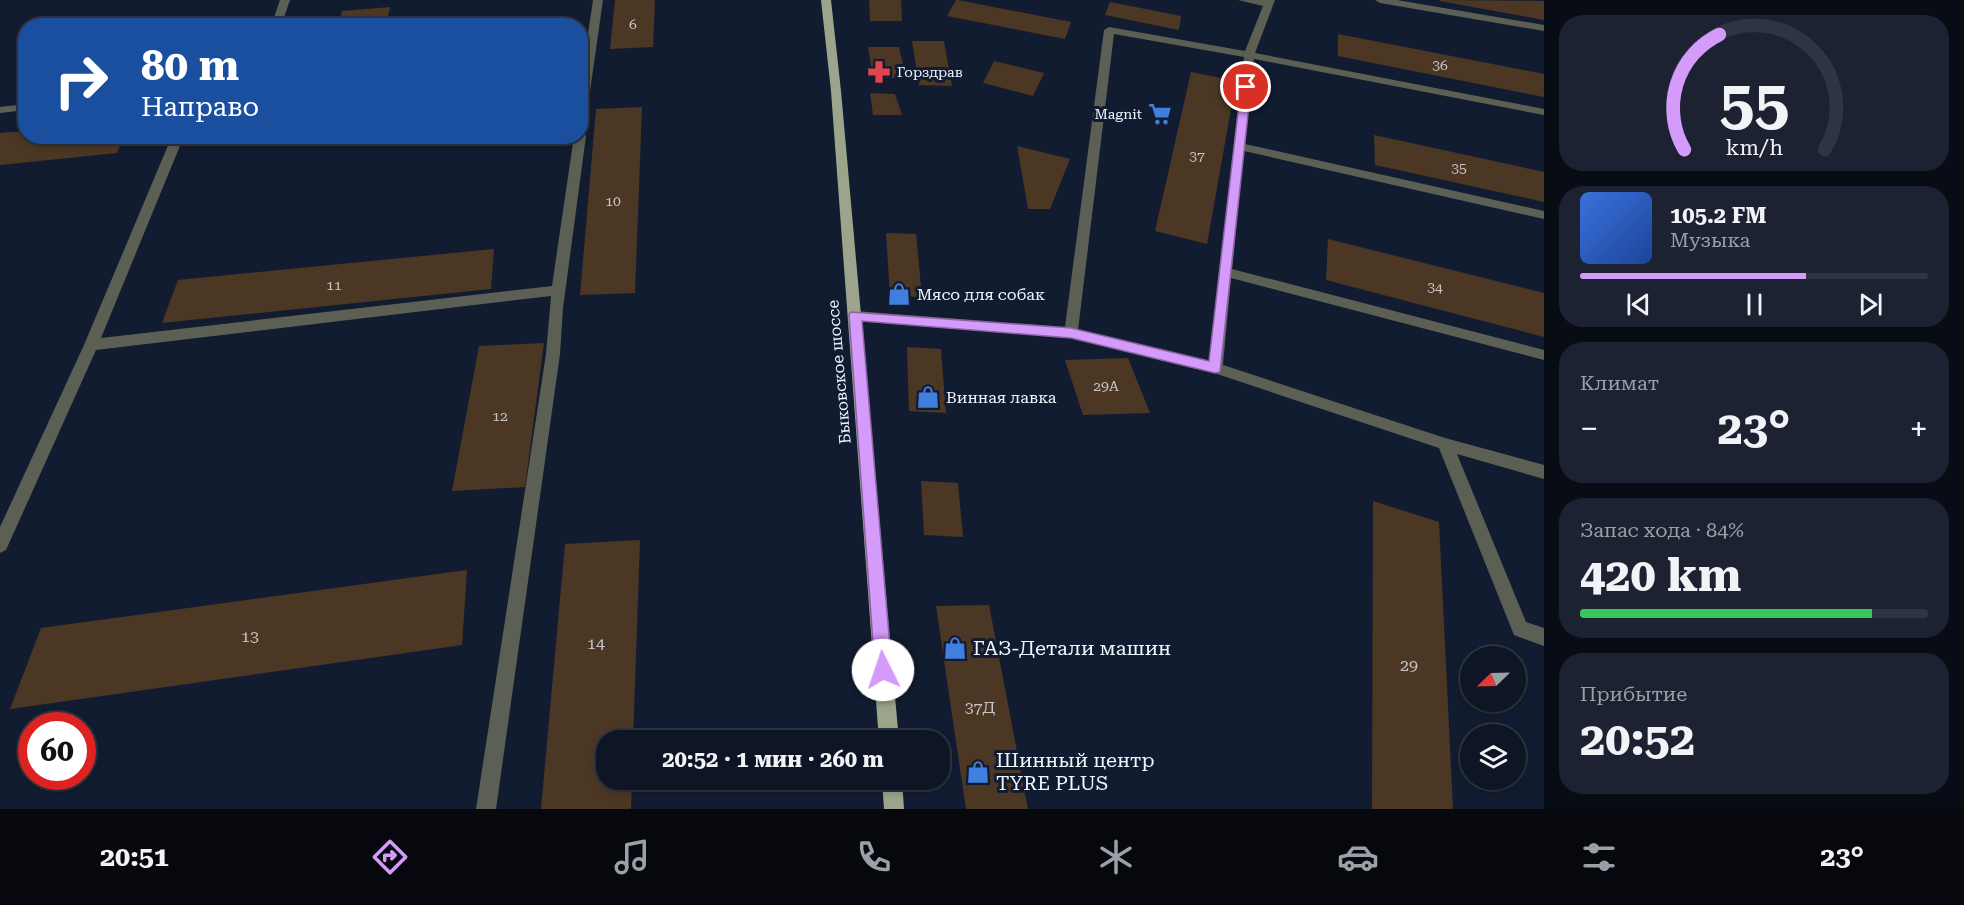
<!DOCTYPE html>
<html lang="ru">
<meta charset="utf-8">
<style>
body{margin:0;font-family:"Roboto Serif",serif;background:#1c2231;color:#f1f3f6;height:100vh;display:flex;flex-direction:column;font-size:22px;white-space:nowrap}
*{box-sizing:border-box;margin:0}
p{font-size:20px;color:#9b9fa6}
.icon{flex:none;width:33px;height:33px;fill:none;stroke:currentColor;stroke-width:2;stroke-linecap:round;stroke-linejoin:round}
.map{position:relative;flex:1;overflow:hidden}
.details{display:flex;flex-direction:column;gap:15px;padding:15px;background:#080c14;width:420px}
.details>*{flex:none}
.banner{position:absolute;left:18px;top:18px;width:570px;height:126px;border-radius:24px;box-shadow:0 3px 9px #0003,0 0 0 2px #2e3441;background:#1a4fa0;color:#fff;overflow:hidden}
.needle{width:39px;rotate:247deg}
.fabs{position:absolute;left:1460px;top:646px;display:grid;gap:12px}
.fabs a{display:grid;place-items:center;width:66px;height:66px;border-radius:50%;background:#0e1524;box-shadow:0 3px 9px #0003,0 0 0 2px #2e3441;font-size:30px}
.speed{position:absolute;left:18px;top:712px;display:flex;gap:12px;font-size:30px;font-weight:700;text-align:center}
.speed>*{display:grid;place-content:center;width:78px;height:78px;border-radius:50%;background:#0e1524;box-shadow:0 3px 9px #0003,0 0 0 2px #2e3441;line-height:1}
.speed .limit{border:9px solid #d22;background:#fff;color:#111}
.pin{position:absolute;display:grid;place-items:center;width:51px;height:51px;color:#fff;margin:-26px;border:3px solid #fff;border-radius:50%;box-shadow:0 2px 6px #0007}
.me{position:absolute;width:66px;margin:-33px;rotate:356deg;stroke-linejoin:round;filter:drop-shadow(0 0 4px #0008)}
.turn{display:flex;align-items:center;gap:21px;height:126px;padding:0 24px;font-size:27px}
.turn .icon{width:78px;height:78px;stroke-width:2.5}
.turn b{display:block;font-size:42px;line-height:51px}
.big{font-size:45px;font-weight:700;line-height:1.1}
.details .card{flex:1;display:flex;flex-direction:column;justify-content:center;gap:9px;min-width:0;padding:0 21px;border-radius:24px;background:#1c2231}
.details .dial{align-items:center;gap:0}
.dial svg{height:156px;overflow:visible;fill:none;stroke:#2e3441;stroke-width:7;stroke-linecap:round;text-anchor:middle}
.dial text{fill:#f1f3f6;stroke:none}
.song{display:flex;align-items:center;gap:18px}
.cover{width:72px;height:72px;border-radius:9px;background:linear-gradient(135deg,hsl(220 70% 55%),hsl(220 70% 35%))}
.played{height:6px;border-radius:3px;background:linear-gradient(90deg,#d59bfa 65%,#2e3441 65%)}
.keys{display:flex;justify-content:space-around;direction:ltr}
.heat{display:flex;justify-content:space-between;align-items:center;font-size:33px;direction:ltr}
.charge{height:9px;border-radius:4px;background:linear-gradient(90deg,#34c759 84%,#2e3441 0)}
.trip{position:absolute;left:596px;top:730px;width:354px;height:60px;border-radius:24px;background:#0e1524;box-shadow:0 3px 9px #0003,0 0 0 2px #2e3441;font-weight:700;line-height:60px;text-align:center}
.tab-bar{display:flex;height:96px;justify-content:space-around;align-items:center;background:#06080e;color:#9b9fa6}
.tab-bar .icon{width:42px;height:42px}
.tab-bar .current{color:#d59bfa}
.tab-bar b{font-size:27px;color:#f1f3f6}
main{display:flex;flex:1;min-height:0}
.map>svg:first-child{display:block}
</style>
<main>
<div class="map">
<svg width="1544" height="809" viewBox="0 0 1544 809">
<rect width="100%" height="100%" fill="#121c30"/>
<path fill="#4c3724" d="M615 0H655L653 47 610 49Z
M869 0H901L902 21H870Z
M956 0H958L1071 22 1065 39 947 16Z
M1440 0 1544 1V20L1440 1Z
M1110 2 1181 16 1179 30 1105 15Z
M390 7 386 26H338L342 11Z
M1338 34 1544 74V97L1338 56Z
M912 41H944L952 86 919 85Z
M868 47H899L906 78H873Z
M994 61 1044 73 1033 96 983 83Z
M1191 72 1236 81 1207 244 1155 231Z
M870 93 895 94 902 115H873Z
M642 107 635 293 580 295 596 109Z
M26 131V136H124L117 153 0 165V133Z
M1374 135 1544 172V202L1375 165Z
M234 136H283V138L232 143Z
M1017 146 1070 159 1050 209H1028Z
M886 233 916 234 922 297 890 296Z
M1328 239 1544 293V337L1326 280Z
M494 249 491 289 162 323 178 280Z
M544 343 525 487 452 491 479 346Z
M907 347 941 349 946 413 909 411Z
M1128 358 1150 413 1083 415 1065 360Z
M921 481 958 483 963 537 924 535Z
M1373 501 1439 522 1453 809H1372Z
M640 540 633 741H606V780H632L631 809H541L565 544Z
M467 570 462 645 10 709 41 628Z
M989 605 1028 809H966L936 606Z"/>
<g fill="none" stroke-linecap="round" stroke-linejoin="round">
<path fill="#5c6054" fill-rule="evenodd" d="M280 0H290L281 26H271Z
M593 0H603L584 133 586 136 563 308 560 354 496 809H476L546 354 551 296 96 350 6 550 0 553V527L84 345 172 136H184L101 338 552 286 574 136H580V88Z
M1238 0H1275L1255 53 1544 109V115L1254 59 1245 144 1544 211V219L1244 151 1232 269 1544 350V360L1231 278 1223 365 1445 438 1544 465V479L1457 454 1526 622 1544 628V646L1514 635 1439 448 1214 373 1071 338 855 321 848 316 855 311 1065 327 1104 30 1109 27 1245 51 1263 6ZM1114 34 1244 57 1209 361 1078 330Z
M1375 0H1397L1544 25V31L1380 3Z
M26 104V110L0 113V107Z"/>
<path fill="#9ca58c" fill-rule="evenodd" d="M821 0H831L841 91 899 741H879L831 91Z
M882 780H902L904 809H884Z"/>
</g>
<path fill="#d59bfa" stroke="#8a65a2" stroke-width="1.5" d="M1246 84 1251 87 1220 372 1215 373 1071 338 862 321 892 670 889 676 883 678 877 676 875 670 849 315 851 312 1071 328 1209 361 1241 87Z"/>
<defs>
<g id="pharmacy-bare" transform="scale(1.8)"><path d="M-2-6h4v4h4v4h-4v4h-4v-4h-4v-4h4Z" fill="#e0444e" stroke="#121c30" stroke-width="2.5" paint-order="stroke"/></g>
<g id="supermarket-bare" transform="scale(1.8)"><path d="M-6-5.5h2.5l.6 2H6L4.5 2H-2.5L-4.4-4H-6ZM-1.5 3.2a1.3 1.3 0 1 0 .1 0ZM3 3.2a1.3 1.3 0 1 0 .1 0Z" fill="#3f7fe0" stroke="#121c30" stroke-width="2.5" paint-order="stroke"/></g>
<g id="shop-bare" transform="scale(1.8)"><path d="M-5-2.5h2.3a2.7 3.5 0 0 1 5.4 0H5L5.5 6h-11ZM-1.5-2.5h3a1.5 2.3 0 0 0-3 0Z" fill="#3f7fe0" stroke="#121c30" stroke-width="2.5" paint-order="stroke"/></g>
</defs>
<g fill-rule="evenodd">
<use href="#pharmacy-bare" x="879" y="72"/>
<use href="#supermarket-bare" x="1160" y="114"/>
<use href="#shop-bare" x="899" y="294"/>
<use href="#shop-bare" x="928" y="397"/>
<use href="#shop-bare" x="955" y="648"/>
<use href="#shop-bare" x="978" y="772"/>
</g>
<g text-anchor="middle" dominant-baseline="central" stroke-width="6" stroke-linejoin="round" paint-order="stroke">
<g font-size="14" fill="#c8c6c8">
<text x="633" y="24">6</text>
<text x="1440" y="65">36</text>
<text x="1197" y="156">37</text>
<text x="1459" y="168">35</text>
<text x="613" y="201">10</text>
<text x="334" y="285">11</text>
<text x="1435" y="287">34</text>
<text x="1106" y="386">29А</text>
<text x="500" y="416">12</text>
</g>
<g font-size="14" fill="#f1f5fe" stroke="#121c30" text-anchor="start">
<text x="897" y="72">Горздрав</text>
<text x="1142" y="114" text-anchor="end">Magnit</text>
</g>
<g font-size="16" fill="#f1f5fe" stroke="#121c30" text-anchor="start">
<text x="917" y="294">Мясо для собак</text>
<text x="946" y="397">Винная лавка</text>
</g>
<g font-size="16" fill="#f1f5fe" stroke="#121c30">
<text transform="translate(839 372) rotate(-95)">Быковское шоссе</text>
</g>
<g font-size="16" fill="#c8c6c8">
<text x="250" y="636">13</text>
<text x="596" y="643">14</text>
<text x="1409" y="665">29</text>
<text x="980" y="707">37Д</text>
</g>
<g font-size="20" fill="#f1f5fe" stroke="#121c30" text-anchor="start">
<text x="973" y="648">ГАЗ-Детали машин</text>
<text x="996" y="760">Шинный центр<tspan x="996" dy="23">TYRE PLUS</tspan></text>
</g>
</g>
</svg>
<div class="fabs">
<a><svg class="needle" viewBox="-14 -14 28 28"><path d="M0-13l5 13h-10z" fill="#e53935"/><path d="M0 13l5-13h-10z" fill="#9b9fa6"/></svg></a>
<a><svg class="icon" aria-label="layers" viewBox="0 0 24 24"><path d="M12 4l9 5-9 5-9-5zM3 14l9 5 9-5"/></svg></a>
</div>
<div class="speed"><div class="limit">60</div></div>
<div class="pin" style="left:1246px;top:87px;background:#d93025"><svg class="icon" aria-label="arrive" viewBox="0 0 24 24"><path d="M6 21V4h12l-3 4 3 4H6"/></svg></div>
<svg class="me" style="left:883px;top:670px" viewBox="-20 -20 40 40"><circle r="19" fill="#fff"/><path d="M0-13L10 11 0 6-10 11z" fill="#d59bfa"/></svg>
<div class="trip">20:52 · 1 мин · 260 m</div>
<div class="banner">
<div class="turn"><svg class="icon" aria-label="right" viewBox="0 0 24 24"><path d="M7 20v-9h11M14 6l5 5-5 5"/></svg><div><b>80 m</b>Направо</div></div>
</div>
</div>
<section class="details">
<div class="card dial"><svg viewBox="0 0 100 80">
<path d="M14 69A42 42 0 1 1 86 69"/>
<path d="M14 69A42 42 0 0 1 32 10" stroke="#d59bfa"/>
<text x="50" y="56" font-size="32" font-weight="700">55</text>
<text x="50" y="72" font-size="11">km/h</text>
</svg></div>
<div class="card">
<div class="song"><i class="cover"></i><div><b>105.2 FM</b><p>Музыка</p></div></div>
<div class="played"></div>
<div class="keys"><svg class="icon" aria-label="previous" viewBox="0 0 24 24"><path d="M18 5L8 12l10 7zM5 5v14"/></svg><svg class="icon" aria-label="pause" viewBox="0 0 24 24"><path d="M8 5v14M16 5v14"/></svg><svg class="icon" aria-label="next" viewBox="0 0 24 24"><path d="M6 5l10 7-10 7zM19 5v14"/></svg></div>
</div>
<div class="card"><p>Климат</p>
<div class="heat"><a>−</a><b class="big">23°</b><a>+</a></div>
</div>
<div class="card"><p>Запас хода · 84%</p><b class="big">420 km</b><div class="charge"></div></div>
<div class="card"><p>Прибытие</p><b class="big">20:52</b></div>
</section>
</main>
<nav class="tab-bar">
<b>20:51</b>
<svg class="icon current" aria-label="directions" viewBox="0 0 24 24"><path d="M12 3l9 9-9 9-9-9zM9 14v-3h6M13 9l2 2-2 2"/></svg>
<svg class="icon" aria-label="music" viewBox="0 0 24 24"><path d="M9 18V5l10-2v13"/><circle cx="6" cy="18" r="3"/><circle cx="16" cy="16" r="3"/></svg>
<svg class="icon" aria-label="phone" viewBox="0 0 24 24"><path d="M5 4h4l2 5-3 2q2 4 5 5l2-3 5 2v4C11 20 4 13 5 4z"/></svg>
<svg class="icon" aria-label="climate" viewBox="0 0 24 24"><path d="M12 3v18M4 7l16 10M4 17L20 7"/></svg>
<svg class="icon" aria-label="car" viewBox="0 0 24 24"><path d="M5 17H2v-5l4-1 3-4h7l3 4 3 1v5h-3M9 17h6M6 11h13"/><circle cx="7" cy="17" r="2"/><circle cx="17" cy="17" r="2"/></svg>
<svg class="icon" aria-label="filters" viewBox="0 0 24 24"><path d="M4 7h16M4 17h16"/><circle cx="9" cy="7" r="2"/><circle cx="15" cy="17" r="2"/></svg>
<b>23°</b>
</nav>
